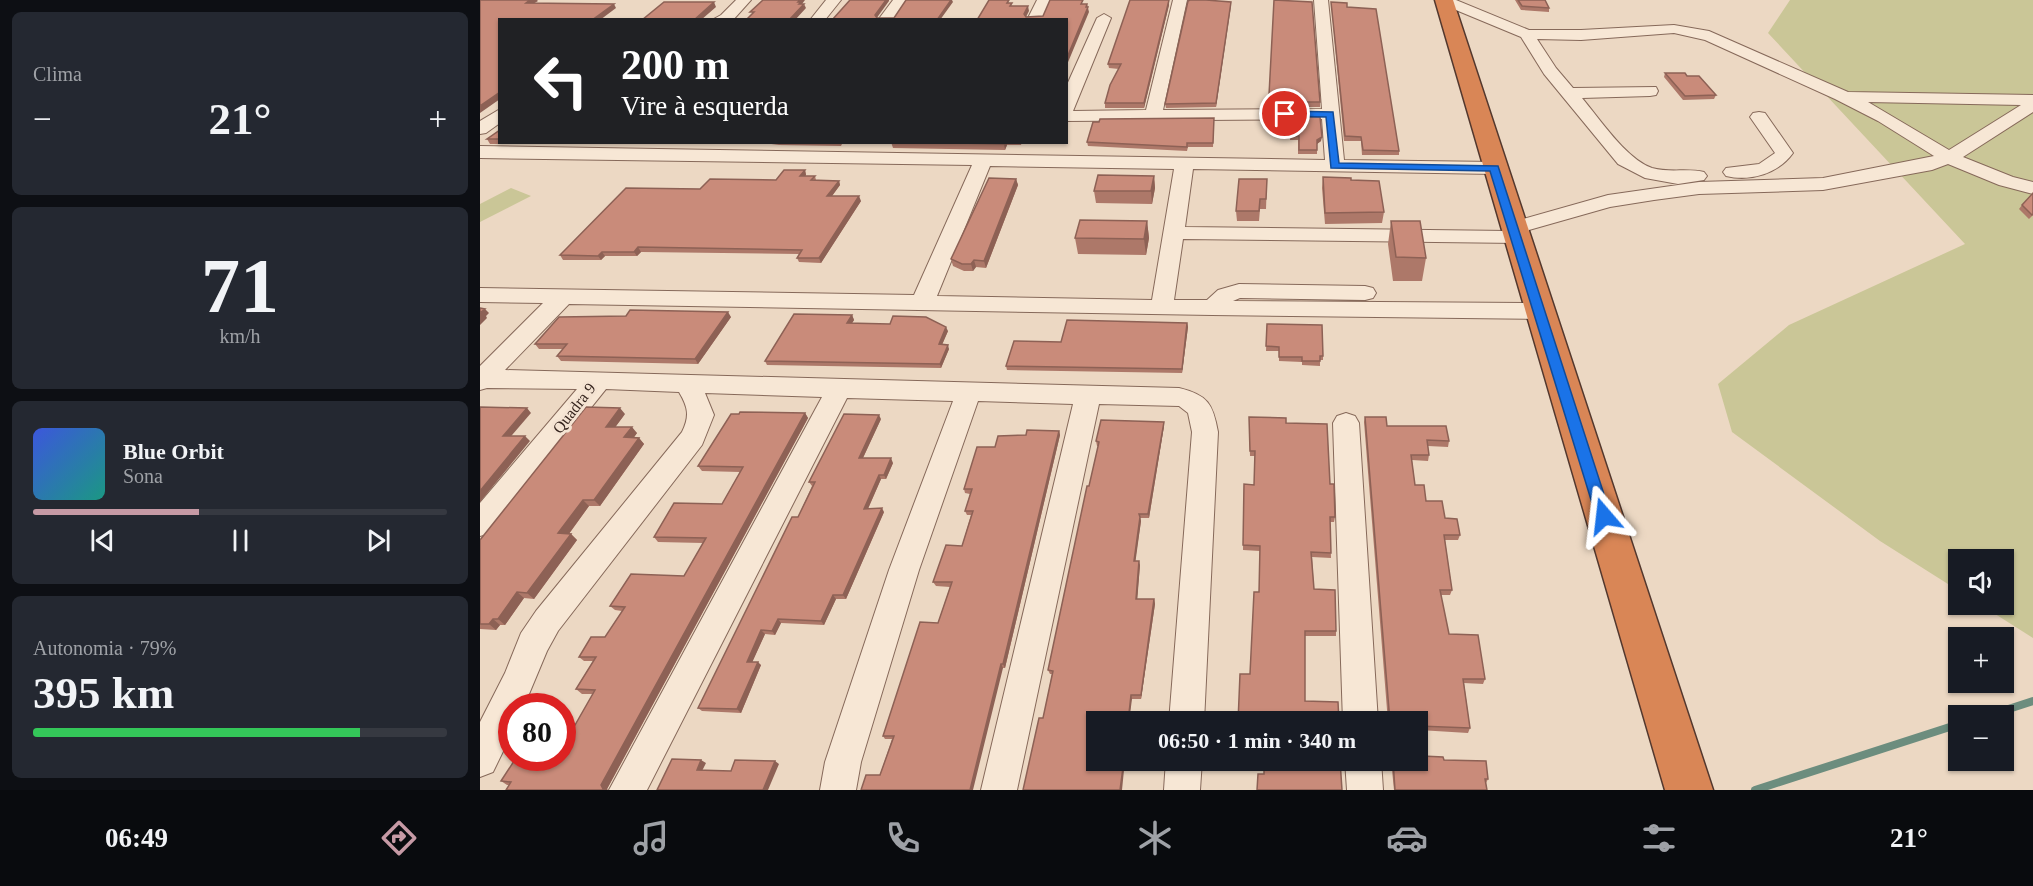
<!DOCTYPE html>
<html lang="pt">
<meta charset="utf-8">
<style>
body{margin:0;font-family:Georgia,serif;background:#242831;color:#f1f3f6;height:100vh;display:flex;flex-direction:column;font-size:22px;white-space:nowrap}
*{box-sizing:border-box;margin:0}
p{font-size:20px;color:#9ea1a6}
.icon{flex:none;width:33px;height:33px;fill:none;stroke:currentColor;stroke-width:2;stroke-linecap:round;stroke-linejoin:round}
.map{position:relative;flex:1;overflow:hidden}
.sheet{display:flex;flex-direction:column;gap:12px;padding:12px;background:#0d0f14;width:480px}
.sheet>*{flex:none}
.banner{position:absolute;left:18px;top:18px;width:570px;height:126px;border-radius:0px;box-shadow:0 2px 4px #0004;background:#202124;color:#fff;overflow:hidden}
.controls{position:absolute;left:1468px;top:549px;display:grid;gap:12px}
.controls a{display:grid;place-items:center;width:66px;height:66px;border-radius:0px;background:#171b24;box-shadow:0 2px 4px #0004;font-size:30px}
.speed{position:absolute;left:18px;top:693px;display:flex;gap:12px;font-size:30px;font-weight:700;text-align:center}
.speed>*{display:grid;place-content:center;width:78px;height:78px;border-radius:50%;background:#171b24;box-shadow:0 2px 4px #0004;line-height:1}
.speed .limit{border:9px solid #d22;background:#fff;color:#111}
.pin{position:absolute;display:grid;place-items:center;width:51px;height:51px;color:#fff;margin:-26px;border:3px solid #fff;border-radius:50%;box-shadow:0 2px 6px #0007}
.me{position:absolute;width:66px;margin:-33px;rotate:343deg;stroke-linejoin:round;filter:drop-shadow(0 0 4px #0008)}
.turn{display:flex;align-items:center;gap:21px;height:126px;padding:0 24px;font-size:27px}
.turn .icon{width:78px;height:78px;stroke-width:2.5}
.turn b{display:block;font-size:42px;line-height:51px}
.big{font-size:45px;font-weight:600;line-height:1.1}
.sheet .card{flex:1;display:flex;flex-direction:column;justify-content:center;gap:9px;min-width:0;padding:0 21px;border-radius:9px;background:#242831}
.sheet .dial{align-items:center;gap:0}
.dial b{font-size:78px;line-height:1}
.song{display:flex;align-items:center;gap:18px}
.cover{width:72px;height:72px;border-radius:9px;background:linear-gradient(135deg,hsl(230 70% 55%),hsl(170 70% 35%))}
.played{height:6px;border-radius:3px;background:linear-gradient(90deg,#c69aa5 40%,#363941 40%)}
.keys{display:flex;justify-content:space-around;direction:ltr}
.heat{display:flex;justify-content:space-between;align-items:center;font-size:33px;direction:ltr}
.charge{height:9px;border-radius:4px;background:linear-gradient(90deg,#34c759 79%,#363941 0)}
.trip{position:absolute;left:606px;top:711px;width:342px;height:60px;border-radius:0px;background:#171b24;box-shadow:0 2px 4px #0004;font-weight:600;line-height:60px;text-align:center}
.menu{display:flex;height:96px;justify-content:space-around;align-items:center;background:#090b0e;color:#9ea1a6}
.menu .icon{width:42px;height:42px}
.menu .selected{color:#c69aa5}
.menu b{font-size:27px;color:#f1f3f6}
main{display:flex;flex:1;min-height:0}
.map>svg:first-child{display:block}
</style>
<main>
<section class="sheet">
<div class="card"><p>Clima</p>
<div class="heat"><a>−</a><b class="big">21°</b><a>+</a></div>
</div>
<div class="card dial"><b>71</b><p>km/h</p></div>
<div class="card">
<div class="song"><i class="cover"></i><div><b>Blue Orbit</b><p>Sona</p></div></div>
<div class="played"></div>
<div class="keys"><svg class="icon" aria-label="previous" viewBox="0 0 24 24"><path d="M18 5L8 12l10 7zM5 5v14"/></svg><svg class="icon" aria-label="pause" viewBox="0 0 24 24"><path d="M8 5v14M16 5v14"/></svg><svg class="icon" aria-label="next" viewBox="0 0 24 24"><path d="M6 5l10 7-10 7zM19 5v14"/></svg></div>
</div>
<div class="card"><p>Autonomia · 79%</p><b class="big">395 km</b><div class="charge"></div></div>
</section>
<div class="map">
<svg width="1553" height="790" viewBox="0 0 1553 790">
<rect width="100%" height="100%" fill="#ecd8c3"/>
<path fill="#cac697" d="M1310 0H1553V638L1501 605 1524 604V560H1479V591L1400 541 1252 432 1238 384 1309 325 1485 244 1288 33Z
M31 188 51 196 0 222V204Z"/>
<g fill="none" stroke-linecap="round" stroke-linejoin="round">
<path stroke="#6c8d7e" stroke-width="8" d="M1507 716 1553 701
M1275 790 1479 724"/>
<g stroke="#86695a" stroke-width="2">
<path id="minor" d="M256 0H271L253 20H232L241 15Z
M346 0H361L345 20H330Z
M413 0H427L413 20H398Z
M557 0H571L562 20H547Z
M693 0H707L683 110 842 109 834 0H848L864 160 1015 162 1022 164 1024 168 1022 172 1015 174 713 169 705 227 1028 231 1033 222 1128 195 1219 182 1343 178 1454 156 1398 121 1355 99 1225 40 1194 33 1101 40 1057 39 1076 68 1093 88 1176 87 1178 91 1176 95 1170 96 1102 98C1119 118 1146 159 1172 168 1190 173 1207 168 1224 172L1227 176 1224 180 1198 184 1165 178 1138 164 1064 74 1041 37 959 3 957 0H976L1049 30H1101L1194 25 1229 31 1368 92 1553 95V112L1483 157 1533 177 1553 182V194L1519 185 1468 164 1452 170 1343 190 1219 194 1174 200 1130 207 1049 230 1045 241 1038 243 703 239 694 300H727L738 290 759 284 885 286 893 288 896 293 893 298 885 300 760 298 753 301 1059 303 1067 306 1071 311 1067 316 1059 319 732 315 89 304 25 370 699 388C728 395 733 404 738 432L724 722H689L712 432 708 413 699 406 619 404 537 790H501L593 404 498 401 439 570 381 762 376 790H340L345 762 409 570 473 401 367 398 167 790H129L342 397 225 393 234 415 222 445 78 631 67 651 44 706H32V733L13 772 0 777V722L25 673 41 633 56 611 202 432C210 416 208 407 199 392L126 389 10 533 0 536V503L97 389 7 388 0 390V366L63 303 0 302V288L434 295 492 165 0 158V146L845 160 842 119 586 121V87L617 18 624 14 631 18 593 111 666 110ZM1388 102 1541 105 1469 150ZM510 166 694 169 672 300 457 296Z
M20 109V123L6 133 0 134V121Z
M1279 112 1285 113 1313 153C1299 173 1271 182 1246 176L1243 172 1246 168 1279 164 1295 153 1270 117 1273 113Z
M866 413 875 416 879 423 898 722H863L853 423 857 416Z
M686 760H722L720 790H684Z
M865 760H901L903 790H867Z"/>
</g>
<g stroke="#53382e" stroke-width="3">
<path id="highway" d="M955 0H973L1233 790H1185Z"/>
</g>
<use href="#minor" fill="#f7e7d5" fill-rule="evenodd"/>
<use href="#highway" fill="#d98656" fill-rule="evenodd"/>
</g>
<path fill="#ad7869" d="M689 0V5L664 108H625V103L639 69 629 68 628 64Z
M794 0 840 102V107H811V103H804V100H789Z
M1035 0H1065L1069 8V12L1041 10Z
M751 2 736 107 686 108 685 104Z
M851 2 867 7 919 151V155H882L881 141H864Z
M1185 73 1207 76 1236 95 1234 99 1203 100 1184 77Z
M811 117 841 141 837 144V154H818V140H810Z
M734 118 733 147H708L707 151 608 146 607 142Z
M20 130V142H193L191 144H10L7 139Z
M276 142H363L361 146 299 145Z
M411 142H542L541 145H527L525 150 413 148Z
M325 170 326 175 325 176H335L336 180 359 181 360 185 352 196 381 201 341 263 319 262 317 258 319 254 161 252 157 256H125L121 260H83L80 255 220 189 296 180Z
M674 176 675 188 672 204 616 203 614 191Z
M843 177 871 180 904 212 902 223 845 224 842 188Z
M536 179 538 185 506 268 496 267 493 271H484L473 266 471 259Z
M787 179 786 209H780L779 221H757L756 211Z
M1542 205 1553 215 1549 219 1539 209Z
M667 221 669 238 666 255 598 254 595 238Z
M911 221 946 258 942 281H913L908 244Z
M372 315 374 320 372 323 468 331 462 345 469 349 461 368 287 365 285 361Z
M251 317 218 364 81 361 77 356 83 349H59L55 344Z
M707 323 708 327 702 373 527 370 526 366 581 342Z
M787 324 843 356V360H840V366L822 365V362L799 361V351H786Z
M325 413 328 418 127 789 27 785 21 781 95 725 113 694H102L96 689 113 661H104L99 657 125 637 142 611 135 610 130 606 204 576 223 543 178 542 174 537 242 504 260 472 222 471 218 466Z
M145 414 135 427 157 433 154 437 159 438 164 444 120 506H109L89 534H91L97 540 54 599 44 598 25 625H20L16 630 0 629V540Z
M769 417 806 423 850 484 855 517 854 522H850L851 558 832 557 834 589 856 631V636H825V701L859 722 770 674 779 592 780 551 763 550 764 484 774 485 775 456H770Z
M885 417 907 426 969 441 968 447 948 446 949 455 948 461 932 460 935 485 946 501 965 518 980 535 978 540H965L972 590 970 595H961L969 634 1005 679 1003 684 984 683 990 728 988 733 939 730 942 756 964 760 1008 779 1006 783 1007 790H914L911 760H938V722H908L884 422Z
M401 419 383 458 413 463 406 479H401L388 509 404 512 366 599H356L344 625 301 623 295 635 285 634 272 662 281 665 261 713 222 711 218 708 318 517 332 486 329 482Z
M684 426 669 518H660L661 521 655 561 660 565 657 599H674L675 604 661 699H652L563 718 572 674H570L568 670 618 446H617L616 441Z
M579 431 580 435 525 668H523L400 775 412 739H405L403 736 458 623 470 587 456 586 453 582 482 546 491 515H487L485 511 490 494 485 493 484 489 515 447 546 435Z"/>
<path fill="#8d6155" d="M50 0H57L58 1 48 7 46 3Z
M320 0H325L322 4 323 6 324 4 326 8 315 20H309Z
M406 0H409V1L396 19 395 15Z
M471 0H472L473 2 460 20H457Z
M689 0V5L664 108V103Z
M234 2 236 7 221 20H214Z
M751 2V6L736 107V103Z
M134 4 136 8 120 20H112Z
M607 4 609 12 586 67V60Z
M548 6 549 11 545 19 544 14Z
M20 92V99L0 113V106Z
M842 137 841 141 837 144V140Z
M525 142H527V145L525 150 524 144Z
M325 170 326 175 322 180 320 176Z
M674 176 675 188 672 204 671 191Z
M536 179 538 185 506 268 504 261Z
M359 181 360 185 349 200 347 196Z
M379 196 381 201 341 263 339 258Z
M667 221 669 238 666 255 664 239Z
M158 247 161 252 157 256 154 252Z
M122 252 125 256 121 260 118 256Z
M494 260 496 267 493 271 491 264Z
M5 309 9 313 6 316 7 318 0 325V313Z
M248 312 251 317 218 364 215 359Z
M372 315 374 320 369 328 367 323Z
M707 323 708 327 702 373V369Z
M466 327 468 331 460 349 459 344Z
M468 345 469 349 461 368 460 364Z
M47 408 51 413 27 441 23 436Z
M140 408 145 414 131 433 126 427Z
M325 413 328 418 127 789 128 790H123L121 785Z
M399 415 401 419 381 462 379 458Z
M684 422V426L669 518 668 514Z
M152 427 157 433 150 443 144 437Z
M579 431 580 435 525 668 523 664Z
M45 436 50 441 0 502V491Z
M159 438 164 444 120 506 114 500Z
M411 458 413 463 406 479 404 475Z
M399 475 401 479 386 513 384 509Z
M103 500 109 506 85 539 78 533Z
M402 508 404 512 366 599 363 595Z
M660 517 661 521 655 565 654 561Z
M91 534 97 540 54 599 47 593Z
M659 561 660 565 657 603 656 599Z
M37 592 44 598 25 625 18 619Z
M353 595 356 599 344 625 341 621Z
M674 599 675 604 661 699V695Z
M13 619 20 625 16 630 9 624Z
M298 619 301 623 295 635 292 631Z
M281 630 285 634 271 665 267 662Z
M278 662 281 665 261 713 257 709Z
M521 664 523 668 493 790H490Z
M651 695 652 699 649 722H648Z
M221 760 226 763 221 773 217 770Z
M644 760H645L642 790H640Z
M295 761 299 764 288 790H283Z"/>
<path fill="#c98b7a" stroke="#8d6155" stroke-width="1.5" d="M0 0H50L46 3 134 4 112 20H20V92L0 106Z
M283 0H320L318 2H321L319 4H324L309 20H266L274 12H270Z
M370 0H406L395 15 397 18H414L426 0H471L457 20H352Z
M509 0H529L527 3H532L530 6H548L544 14 546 17 563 16 570 0H603L601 4H607L606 7H608L586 60V20H497Z
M650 0H689L664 103H625L630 85 641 64H628Z
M710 0H726L751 2 736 103 685 104 708 1Z
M794 0 832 2 840 102H811V98H804V95H789Z
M1038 0H1065L1069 8 1042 6Z
M184 2H234L214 20H162Z
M851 2 867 3V7L896 9 919 151 883 150 881 137 865 136Z
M1185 73H1205L1207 76H1219L1236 95 1205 96Z
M811 117H840L842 137 837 140V150H819V136H811Z
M734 118 733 143H707V147L607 142 613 122H619L620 119Z
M20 130V139H7Z
M427 142H525L524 144Z
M304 170H325L320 176H335L331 180 359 181 347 196H379L339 258H317L322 250 158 247 154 252H122L118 256 80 255 146 188 220 189 230 179 296 180Z
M618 175 674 176 671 191H614Z
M843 177 871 178V180L899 181 904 212 845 213Z
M509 178 536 179 504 261 494 260 491 264H482L471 259Z
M759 179H787L786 199H780L779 211H756Z
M1553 193V214L1552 215 1542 205Z
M600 220 667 221 664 239 595 238Z
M911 221H940L946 258 916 257Z
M0 308 5 309 0 313Z
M150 310 248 312 215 359 77 356 87 344H55L79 317 146 316Z
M314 314 372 315 367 323 410 324 413 316 446 317 466 327 459 344 468 345 460 364 285 361Z
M587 320 707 323 702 369 526 366 534 341 581 342Z
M787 324 842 325 843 356H840V361H822V357H799V347L786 346Z
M0 407 47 408 23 436H45L0 491Z
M106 407 140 408 126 427H152L144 437 159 438 114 500H103L78 533 91 534 47 593 37 592 18 619H13L9 624H0V540Z
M260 412 325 413 121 785 123 789V790H26L31 782 21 781 36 758H82V724L95 725 115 690 96 689 116 657H99L111 637H125L145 607 130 606 151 574 204 576 226 538 174 537 194 503 242 504 263 467 218 466 251 414H259Z
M364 414 399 415 379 458H411L404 475H399L384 509 402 508 363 595H353L341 621 298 619 292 631 281 630 267 662H278L257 709 218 708 312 517H318L335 482H329Z
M769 417 806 418V423L847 424 850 484H854L855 517H850L851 553 831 552 834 589 855 590 856 631H825V701L858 702 859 722H758L760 674H770L774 592H779L780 546 763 545 764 484 774 485 775 451H770Z
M885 417H906L907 426H966L969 441 947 440 949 455H931L935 485H944L946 501H962L965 518 977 519 980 535H964L972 590H960L969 634 998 635 1005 679H983L990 728 939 726 942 756 963 757 964 760 1006 761 1008 779H1005L1007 790H915L913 760H938V722H910Z
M621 420 684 422 668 514H659L660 517 654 561H659L656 599H674L661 695H651L648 722H616V760H644L640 790H543L559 718H563L573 671 568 670 607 486H609L619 442 616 441Z
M547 430 579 431 523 664H521L490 790H381L386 775H400L414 736H403L440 622 458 623 472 582H453L466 545 482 546 493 511H485L492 489H484L497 447H515L518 436 546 435Z
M192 759 221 760 217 770 251 771 255 760 295 761 283 790H177Z
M784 760H860L862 790H777L778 774H784Z"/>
<path fill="#1a73e8" stroke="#114b97" stroke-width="1.5" d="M805 111 853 112 859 163 1018 166 1131 516 1129 520 1124 522 1118 520 1116 516 1010 171 851 168 846 117 802 116V112Z"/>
<g text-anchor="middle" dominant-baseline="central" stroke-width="6" stroke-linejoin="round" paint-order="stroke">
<g font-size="16" fill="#36251e" stroke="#f4e3d2">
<text transform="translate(94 408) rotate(-52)">Quadra 9</text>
</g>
</g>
</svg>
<div class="controls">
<a><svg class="icon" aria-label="sound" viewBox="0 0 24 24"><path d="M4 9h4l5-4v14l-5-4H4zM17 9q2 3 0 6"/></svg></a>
<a>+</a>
<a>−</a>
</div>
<div class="speed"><div class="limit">80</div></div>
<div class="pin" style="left:805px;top:114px;background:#d93025"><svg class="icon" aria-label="arrive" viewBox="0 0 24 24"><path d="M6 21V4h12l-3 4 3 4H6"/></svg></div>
<svg class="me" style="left:1124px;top:516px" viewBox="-20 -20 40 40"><path d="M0-17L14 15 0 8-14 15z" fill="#1a73e8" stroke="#fff" stroke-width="4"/></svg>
<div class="trip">06:50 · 1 min · 340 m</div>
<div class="banner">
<div class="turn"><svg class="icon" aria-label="left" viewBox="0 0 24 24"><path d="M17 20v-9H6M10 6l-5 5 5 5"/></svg><div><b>200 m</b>Vire à esquerda</div></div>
</div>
</div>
</main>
<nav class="menu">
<b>06:49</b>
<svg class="icon selected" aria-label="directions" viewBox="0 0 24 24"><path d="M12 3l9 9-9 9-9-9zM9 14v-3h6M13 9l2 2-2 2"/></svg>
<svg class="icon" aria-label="music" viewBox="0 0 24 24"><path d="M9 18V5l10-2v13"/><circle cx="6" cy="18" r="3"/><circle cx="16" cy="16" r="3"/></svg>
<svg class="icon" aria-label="phone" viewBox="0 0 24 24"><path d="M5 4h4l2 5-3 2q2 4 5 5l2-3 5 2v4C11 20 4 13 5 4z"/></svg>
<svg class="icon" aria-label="climate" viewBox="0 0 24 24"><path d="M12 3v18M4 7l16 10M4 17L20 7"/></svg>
<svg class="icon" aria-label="car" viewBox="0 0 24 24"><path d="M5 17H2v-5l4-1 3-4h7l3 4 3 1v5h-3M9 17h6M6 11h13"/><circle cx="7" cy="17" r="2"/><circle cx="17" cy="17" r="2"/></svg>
<svg class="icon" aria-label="filters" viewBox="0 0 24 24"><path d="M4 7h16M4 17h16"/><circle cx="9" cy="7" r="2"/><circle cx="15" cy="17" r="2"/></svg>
<b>21°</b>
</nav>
